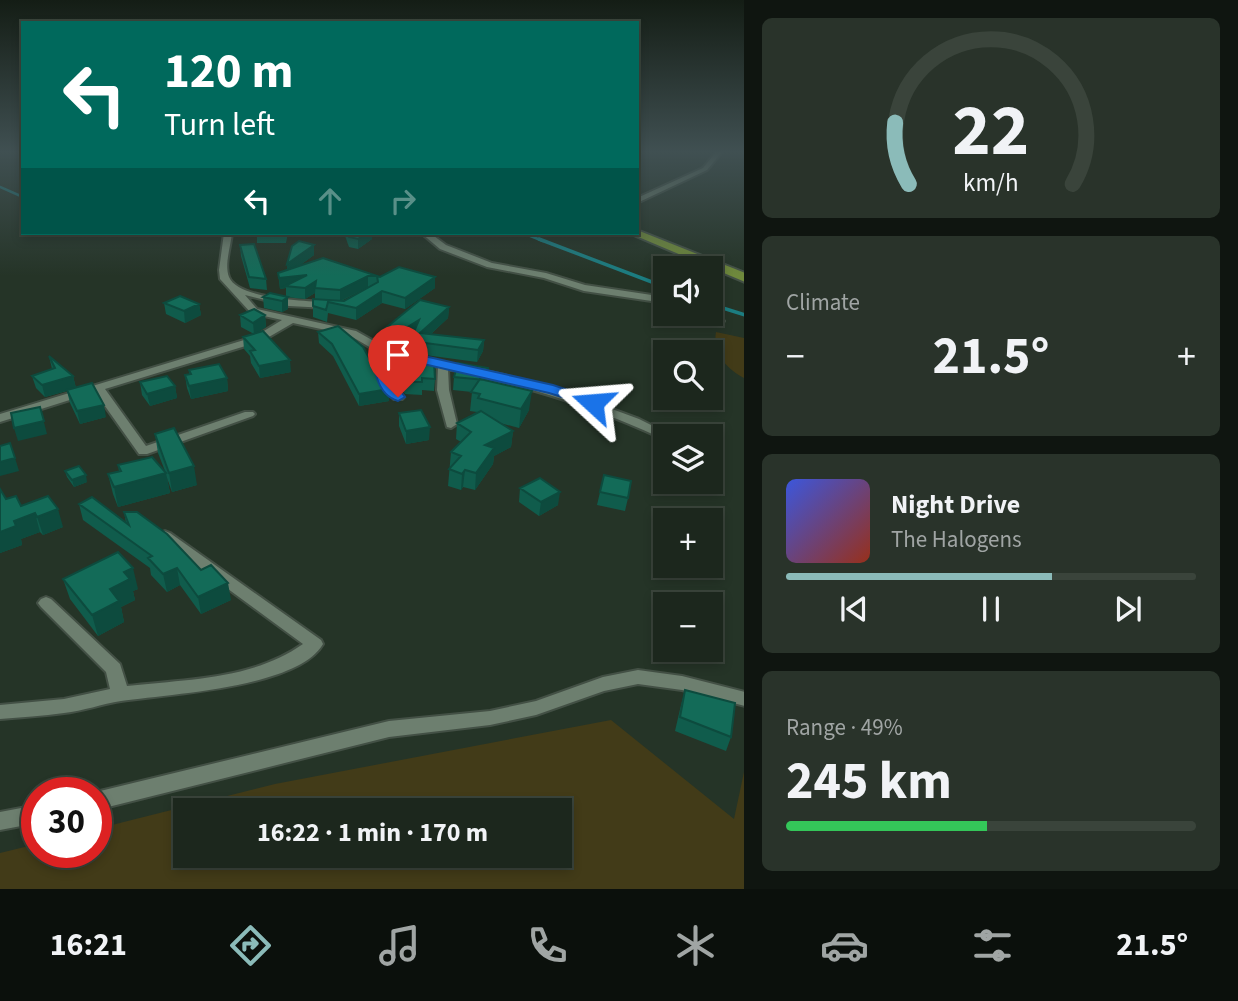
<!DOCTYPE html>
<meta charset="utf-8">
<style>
body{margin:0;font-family:"Source Sans 3",sans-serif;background:#29332a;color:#f1f3f6;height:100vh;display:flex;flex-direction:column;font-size:26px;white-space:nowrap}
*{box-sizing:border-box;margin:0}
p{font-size:23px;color:#a0a5a4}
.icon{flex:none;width:38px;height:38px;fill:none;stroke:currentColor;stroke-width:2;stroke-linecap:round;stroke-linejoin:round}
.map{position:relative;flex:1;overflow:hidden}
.details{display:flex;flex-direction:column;gap:18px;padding:18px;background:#0f1510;width:494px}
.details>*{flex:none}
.top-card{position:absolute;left:21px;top:21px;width:618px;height:214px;border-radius:0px;box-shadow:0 4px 10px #0003,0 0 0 2px #3a443b;background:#00695c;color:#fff;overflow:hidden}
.buttons{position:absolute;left:653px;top:256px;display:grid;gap:14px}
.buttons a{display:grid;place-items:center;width:70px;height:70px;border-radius:0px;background:#1c271d;box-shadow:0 4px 10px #0003,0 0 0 2px #3a443b;font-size:35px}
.speed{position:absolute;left:21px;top:777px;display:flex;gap:14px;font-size:35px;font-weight:700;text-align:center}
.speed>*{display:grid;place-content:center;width:91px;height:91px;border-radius:50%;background:#1c271d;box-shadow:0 4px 10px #0003,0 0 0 2px #3a443b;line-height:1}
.speed .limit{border:10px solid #d22;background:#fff;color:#111}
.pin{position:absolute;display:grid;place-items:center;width:60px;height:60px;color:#fff;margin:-72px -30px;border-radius:50% 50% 50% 0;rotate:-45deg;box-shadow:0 0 7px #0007}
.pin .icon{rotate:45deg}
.me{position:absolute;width:77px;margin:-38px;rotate:289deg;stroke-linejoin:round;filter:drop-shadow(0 0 5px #0008)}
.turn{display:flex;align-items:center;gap:24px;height:147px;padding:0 28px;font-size:32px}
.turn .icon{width:91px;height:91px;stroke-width:2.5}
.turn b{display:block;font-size:49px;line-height:60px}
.lanes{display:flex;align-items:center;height:66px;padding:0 28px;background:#0003;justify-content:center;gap:35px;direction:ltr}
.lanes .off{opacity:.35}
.big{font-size:52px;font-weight:700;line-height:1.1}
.details .widget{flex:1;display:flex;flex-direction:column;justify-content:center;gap:10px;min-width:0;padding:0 24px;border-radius:10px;background:#29332a}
.details .dial{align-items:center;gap:0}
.dial svg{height:182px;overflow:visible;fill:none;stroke:#3a443b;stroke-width:7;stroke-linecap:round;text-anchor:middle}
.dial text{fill:#f1f3f6;stroke:none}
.song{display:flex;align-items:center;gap:21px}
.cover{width:84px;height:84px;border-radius:10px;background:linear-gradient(135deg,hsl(230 70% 55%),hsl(10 70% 35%))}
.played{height:7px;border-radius:4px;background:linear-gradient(90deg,#8bbbb9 65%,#3a443b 65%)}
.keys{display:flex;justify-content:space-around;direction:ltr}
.heat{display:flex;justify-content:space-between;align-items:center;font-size:38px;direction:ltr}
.charge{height:10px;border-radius:5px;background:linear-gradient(90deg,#34c759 49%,#3a443b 0)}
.trip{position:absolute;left:173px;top:798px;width:399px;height:70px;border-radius:0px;background:#1c271d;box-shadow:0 4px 10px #0003,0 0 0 2px #3a443b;font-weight:700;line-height:70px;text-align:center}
.menu{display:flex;height:112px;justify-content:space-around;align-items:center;background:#0b100c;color:#a0a5a4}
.menu .icon{width:49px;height:49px}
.menu .active{color:#8bbbb9}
.menu b{font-size:32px;color:#f1f3f6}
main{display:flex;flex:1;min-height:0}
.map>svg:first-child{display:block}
</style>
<main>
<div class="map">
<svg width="745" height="889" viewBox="0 0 745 889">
<rect width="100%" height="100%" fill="#253427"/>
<path fill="#423b18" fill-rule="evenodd" d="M716 332 744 338V378C727 369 712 353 716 332Z
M611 720 734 819 744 772V889H0V853L37 844V852H96V829L275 784ZM186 810H560V856H186Z"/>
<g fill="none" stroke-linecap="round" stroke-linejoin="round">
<path stroke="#1c7d81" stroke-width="2.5" d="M0 187 23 197
M523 233 543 241"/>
<path stroke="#1c7d81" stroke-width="3.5" d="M539 239 665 287
M710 304 745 315"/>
<g stroke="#435045" stroke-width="4">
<path id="street" d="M716 152H722L707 170 637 203V198L703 168Z
M224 233H232C231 245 224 265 229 277 238 299 305 301 327 302L332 305 327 308 289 306 245 295 257 309 356 331 388 349 404 354 504 375 574 395 639 419 673 436H665V439H663C594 406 523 385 448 369L449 390 457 424 451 428 447 427 437 390 438 367 388 356C385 374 393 384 404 397L402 399H394C381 386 373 371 378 352L349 335 293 323 262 341 105 389 146 446 245 412H253L255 414 253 416 147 454H139L95 392 0 422V414L254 337 282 320 251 313 220 279 219 270Z
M421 233H430L446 245 492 263 546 273 585 285 665 297V303L584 291 544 278 487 267 440 249Z
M694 313H708L724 321 719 324 716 323Z
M165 531 170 533 321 640 323 644C298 688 168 694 121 701 102 704 83 711 64 713 43 716 21 717 0 719V705L64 699 110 689 106 672 41 607 38 603 41 599 46 597 51 599 120 664 127 686C186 679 252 680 303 644L160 539 158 536 160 533Z
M638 670 682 676 745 692V706L682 690 638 684 604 691 536 715 490 725 389 737 96 810V793H94L96 792 389 721 490 711 536 701 603 677Z
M37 805V823L0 830V812Z"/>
</g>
<g stroke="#435045" stroke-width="4">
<path id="primary" d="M637 230 745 273V282L629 233H637Z"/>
</g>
<use href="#street" fill="#6d7f6f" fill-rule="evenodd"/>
<use href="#primary" fill="#6f893c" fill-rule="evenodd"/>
</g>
<path fill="#105c4c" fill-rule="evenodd" d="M257 233H288L286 243H257Z
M344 233H372V239L358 249 349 247Z
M240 245 266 279 267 290 250 288 241 256Z
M314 245V255L299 266 380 277 435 288 405 309 382 303 356 320 328 313 327 322 313 317V306L315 299V293L305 299 286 297V288L280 289 278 273 287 270V264ZM368 287H370L344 301H341Z
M263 297H288V309L282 312 264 308Z
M164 303 199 304 201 315 185 323 166 314Z
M449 307 448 318 431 334 484 340 483 351 477 362 410 353V341L413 335 393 348 382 342V331Z
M240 315H265L266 327 254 334 241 327Z
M318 332 379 376 389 389V401L359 406 333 356 319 343Z
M243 337 291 372 260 378 251 363 250 356 244 349Z
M49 356 73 376 76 388 106 417 80 424 70 403 67 391 45 397 36 388 32 376 52 369Z
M398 362 435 379 434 391 422 390V395L405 394 397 384Z
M488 368 487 380 529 410 519 428 500 423 513 431 511 447 494 456 493 464 475 490 463 487 461 490 448 486 451 452 461 442 456 439 457 423 477 412 470 411 472 392 453 390 454 377Z
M189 370 227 378 228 391 191 399 187 388 185 375 189 374Z
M140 382 175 386 177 398 150 406 142 395Z
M399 413 429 440 406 444 399 426Z
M155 434 197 485 172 492 167 478 170 493 118 507 113 494 108 474 119 471 118 465 165 471 158 453Z
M65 471 87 482 74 487 67 477Z
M604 475 628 498 625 511 597 505Z
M520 488 558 505 539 516 519 502Z
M0 489 6 499 63 527 43 535 40 532 21 539 22 545 0 553Z
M79 504 126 523 124 512 231 600 201 614 180 585 167 592 151 575 150 568 83 520Z
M63 579 138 589 133 591 135 600 121 607 124 622 98 636 70 599Z
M685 690 731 737 726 751 675 731 681 705Z"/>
<path fill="#0d4b3e" d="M366 233H372V239L358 249V239Z
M314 245V255L287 275V264Z
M307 275 285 286 286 288 280 289 279 278Z
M368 276V287L340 301V290Z
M435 277V288L405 309V298Z
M316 281 315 293 305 299V288Z
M382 291V303L356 320V308Z
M288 297V309L282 312V301Z
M199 304 201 315 185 323 184 311Z
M449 307 448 318 422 342 420 333Z
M265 315 266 327 254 334 253 323Z
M419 320 418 331 393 348V336Z
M484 340 483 351 477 362 478 350Z
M290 360 291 372 260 378 259 366Z
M73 376 76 388 45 397 42 385Z
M227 378 228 391 191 399 189 386Z
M175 386 177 398 150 406 147 394Z
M389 389V401L359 406V394Z
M532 391 529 410 519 428 521 409Z
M104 405 106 417 80 424 77 411Z
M40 407 47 434 18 441 14 428Z
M430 427 429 440 406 444V431Z
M513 431 511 447 494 456 493 464 475 490 476 473 485 445Z
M15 458 19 471 0 476V462Z
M194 466 197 485 172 492 169 473Z
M465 470 463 487 461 490 462 474Z
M166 473 170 493 118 507 114 487Z
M86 475 87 482 74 487 72 480Z
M560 492 558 505 539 516 541 502Z
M58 509 63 527 43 535 37 517Z
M35 513 40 532 21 539 22 545 0 553V532L14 521Z
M133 568 138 589 133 591 135 600 121 607 124 622 98 636 92 615 110 589 124 572Z
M177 568 180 585 167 592 163 574Z
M228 583 231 600 201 614 198 597Z"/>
<path fill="#136b58" stroke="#0d4b3e" stroke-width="2" d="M348 233H366L358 239 349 237Z
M299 241 314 245 287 264 292 246Z
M254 244 266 279 249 277 240 245Z
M323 258 380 277 399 267 435 277 405 298 382 291 356 308 328 302 326 310 313 306V299L344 301 378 282 377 276H368L340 290 315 288 316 281 305 288 285 286 307 275 279 278 278 273Z
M270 293 288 297 282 301 263 297Z
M180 296 199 304 184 311 164 303Z
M420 300 449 307 420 333 484 340 478 350 410 341 419 320 393 336 382 331Z
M254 309 265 315 253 323 240 315Z
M338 326 363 347 379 376H382L389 389 359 394 332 344 318 332Z
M263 331 290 360 259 366 250 351 255 350 243 337Z
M49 356 73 376 42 385 32 376 55 368Z
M398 362 434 363 435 379 422 378V382H405L398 372Z
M458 363 488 368 485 380 454 377Z
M219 364 227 378 189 386 185 375 191 374 189 370Z
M167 376 175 386 147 394 140 382Z
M480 379 532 391 521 409 478 398 480 394 471 392Z
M92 383 104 405 77 411 67 390Z
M40 407 44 421 14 428 11 413Z
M421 410 430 427 406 431 399 413Z
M481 411 513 431 485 445 494 448 476 473 465 470 462 474 449 469 461 456 451 452 471 432 457 423Z
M174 428 194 466 169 473 155 434Z
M10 443 15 458 0 462V446Z
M152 457 166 473 114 487 108 474 121 471 118 465Z
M79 466 86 475 72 480 65 471Z
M604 475 631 481 628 498 600 492Z
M540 478 560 492 541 502 520 488Z
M0 489 6 499 16 496 21 506 48 496 58 509 37 517 35 513 14 521 16 526 0 532Z
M92 497 129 525 124 512H137L167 534 201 570 211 565 228 583 198 597 177 568 163 574 148 558 152 556 79 504Z
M118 552 133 568 124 572 130 579 110 589 119 601 92 615 63 579Z
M685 690 735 703 731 737 680 717Z"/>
<linearGradient id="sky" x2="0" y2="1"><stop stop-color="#141d15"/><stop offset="0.55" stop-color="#405052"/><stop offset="1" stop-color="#405052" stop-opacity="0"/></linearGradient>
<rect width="745" height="276" fill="url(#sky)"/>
<path fill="#1a73e8" stroke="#114b97" stroke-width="2" d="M384 347 553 385 598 400 600 403 593 407 549 393 389 356 390 377 405 397 398 401C378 395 369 366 379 348Z"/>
</svg>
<div class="buttons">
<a><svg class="icon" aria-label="sound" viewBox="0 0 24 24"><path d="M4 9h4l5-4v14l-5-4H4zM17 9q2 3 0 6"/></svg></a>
<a><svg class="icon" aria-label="search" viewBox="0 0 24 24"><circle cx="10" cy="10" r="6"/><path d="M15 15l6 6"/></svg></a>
<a><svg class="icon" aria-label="layers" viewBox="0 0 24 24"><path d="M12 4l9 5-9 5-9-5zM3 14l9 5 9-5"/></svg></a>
<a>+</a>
<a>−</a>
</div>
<div class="speed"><div class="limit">30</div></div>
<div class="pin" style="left:398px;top:397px;background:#d93025"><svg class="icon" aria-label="arrive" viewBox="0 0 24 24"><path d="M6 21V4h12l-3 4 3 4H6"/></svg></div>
<svg class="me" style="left:593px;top:403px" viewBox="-20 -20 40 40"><path d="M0-17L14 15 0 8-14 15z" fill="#1a73e8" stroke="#fff" stroke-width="4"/></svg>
<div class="trip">16:22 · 1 min · 170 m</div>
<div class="top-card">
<div class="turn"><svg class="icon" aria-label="left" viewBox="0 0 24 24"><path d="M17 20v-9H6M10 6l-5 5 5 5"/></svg><div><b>120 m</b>Turn left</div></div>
<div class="lanes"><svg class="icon" aria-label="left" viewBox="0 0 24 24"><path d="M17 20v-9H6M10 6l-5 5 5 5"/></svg><svg class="icon off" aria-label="ahead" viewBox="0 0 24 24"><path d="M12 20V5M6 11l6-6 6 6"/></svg><svg class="icon off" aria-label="right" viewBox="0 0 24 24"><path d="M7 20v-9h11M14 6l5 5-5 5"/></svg></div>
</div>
</div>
<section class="details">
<div class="widget dial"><svg viewBox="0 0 100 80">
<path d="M14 69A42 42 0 1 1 86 69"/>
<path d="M14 69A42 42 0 0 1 8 42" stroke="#8bbbb9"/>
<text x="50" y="56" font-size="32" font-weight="700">22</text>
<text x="50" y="72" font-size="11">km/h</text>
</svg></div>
<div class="widget"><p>Climate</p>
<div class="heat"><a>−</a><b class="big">21.5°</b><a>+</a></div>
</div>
<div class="widget">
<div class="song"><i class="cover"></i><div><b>Night Drive</b><p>The Halogens</p></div></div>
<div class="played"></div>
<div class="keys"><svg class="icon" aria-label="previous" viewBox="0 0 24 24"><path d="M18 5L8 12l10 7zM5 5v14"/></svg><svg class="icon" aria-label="pause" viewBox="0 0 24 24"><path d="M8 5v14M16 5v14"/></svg><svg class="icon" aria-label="next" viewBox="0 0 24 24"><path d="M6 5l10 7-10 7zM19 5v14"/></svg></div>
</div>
<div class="widget"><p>Range · 49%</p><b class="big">245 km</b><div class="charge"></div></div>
</section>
</main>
<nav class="menu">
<b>16:21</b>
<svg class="icon active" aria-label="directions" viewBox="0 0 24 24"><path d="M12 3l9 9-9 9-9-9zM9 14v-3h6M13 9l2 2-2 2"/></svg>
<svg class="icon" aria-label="music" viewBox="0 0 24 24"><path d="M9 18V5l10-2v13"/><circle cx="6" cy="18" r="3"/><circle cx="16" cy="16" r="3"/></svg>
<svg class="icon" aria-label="phone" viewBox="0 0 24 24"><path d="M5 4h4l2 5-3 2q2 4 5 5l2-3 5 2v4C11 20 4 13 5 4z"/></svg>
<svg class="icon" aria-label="climate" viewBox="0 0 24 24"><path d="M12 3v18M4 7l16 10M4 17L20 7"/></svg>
<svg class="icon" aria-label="car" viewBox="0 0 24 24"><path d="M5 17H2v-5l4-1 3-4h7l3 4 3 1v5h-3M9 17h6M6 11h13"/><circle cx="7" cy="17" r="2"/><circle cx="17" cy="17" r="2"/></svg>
<svg class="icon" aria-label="filters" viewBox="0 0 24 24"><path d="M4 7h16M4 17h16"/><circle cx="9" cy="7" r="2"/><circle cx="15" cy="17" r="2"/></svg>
<b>21.5°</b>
</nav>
